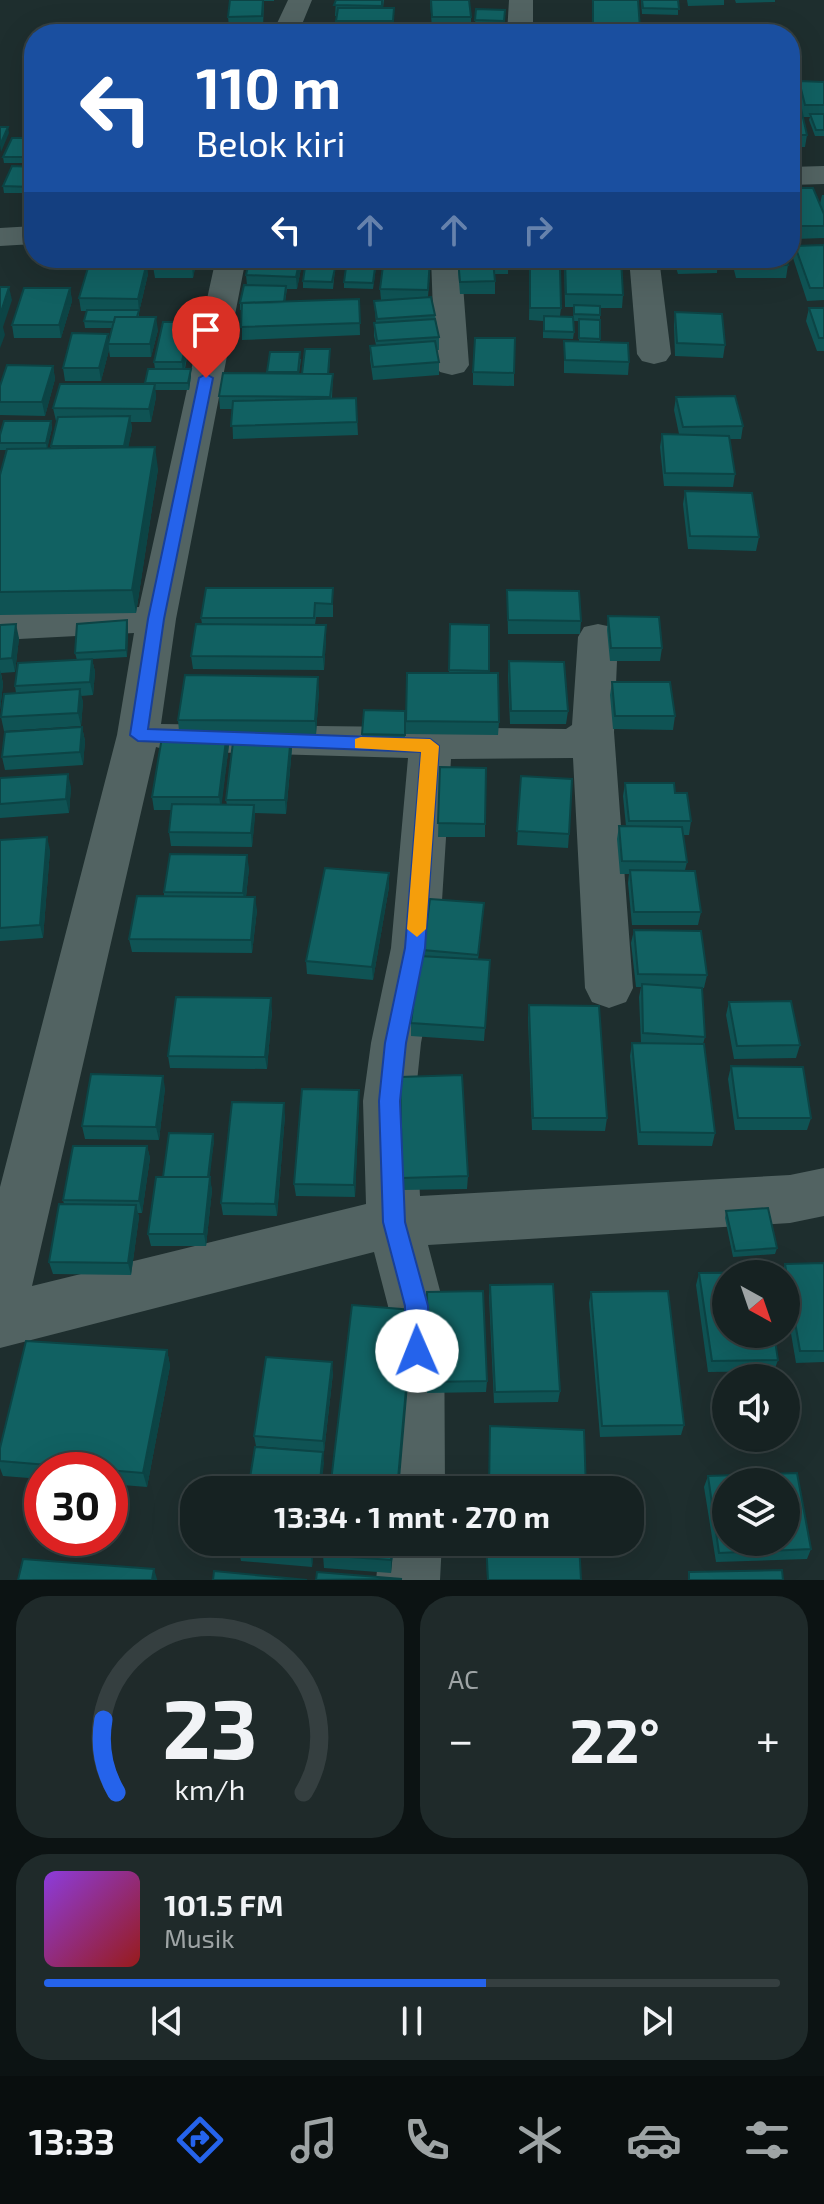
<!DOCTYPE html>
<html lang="id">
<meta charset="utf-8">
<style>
body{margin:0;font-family:"Exo 2",sans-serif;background:#1f2a2a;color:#f1f3f6;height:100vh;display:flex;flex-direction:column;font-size:30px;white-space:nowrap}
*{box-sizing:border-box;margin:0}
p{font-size:26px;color:#9ea4a5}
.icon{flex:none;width:44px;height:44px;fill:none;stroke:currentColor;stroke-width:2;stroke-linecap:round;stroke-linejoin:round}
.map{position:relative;height:1580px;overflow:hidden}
.panel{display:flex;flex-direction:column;gap:16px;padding:16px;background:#0c1313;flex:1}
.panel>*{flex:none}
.banner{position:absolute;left:24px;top:24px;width:776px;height:244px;border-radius:32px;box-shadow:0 8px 32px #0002,0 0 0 2px #353f40;background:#1a4fa0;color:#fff;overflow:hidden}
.needle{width:52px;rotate:140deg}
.controls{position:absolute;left:712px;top:1260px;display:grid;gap:16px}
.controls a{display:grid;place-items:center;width:88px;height:88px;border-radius:50%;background:#162222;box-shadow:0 8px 32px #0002,0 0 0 2px #353f40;font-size:40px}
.speed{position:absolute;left:24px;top:1452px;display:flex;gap:16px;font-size:40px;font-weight:700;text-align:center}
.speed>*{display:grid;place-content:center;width:104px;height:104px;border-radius:50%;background:#162222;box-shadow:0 8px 32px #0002,0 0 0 2px #353f40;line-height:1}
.speed .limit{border:12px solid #d22;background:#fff;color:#111}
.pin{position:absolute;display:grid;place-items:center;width:68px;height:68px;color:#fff;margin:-82px -34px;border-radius:50% 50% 50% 0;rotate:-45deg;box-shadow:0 0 8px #0007}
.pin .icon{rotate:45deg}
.me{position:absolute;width:88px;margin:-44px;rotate:359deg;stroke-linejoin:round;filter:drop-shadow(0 0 6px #0008)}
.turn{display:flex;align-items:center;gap:28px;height:168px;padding:0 40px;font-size:36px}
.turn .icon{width:104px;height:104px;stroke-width:2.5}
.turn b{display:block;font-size:56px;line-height:68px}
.lanes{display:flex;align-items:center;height:76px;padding:0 40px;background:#0003;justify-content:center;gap:40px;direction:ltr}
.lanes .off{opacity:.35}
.big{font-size:60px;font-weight:700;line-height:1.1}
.panel .tile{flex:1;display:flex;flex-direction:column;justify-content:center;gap:12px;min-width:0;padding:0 28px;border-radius:32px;background:#1f2a2a}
.panel .dial{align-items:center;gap:0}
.dial svg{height:208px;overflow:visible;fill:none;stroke:#353f40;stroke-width:7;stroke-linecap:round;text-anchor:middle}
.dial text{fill:#f1f3f6;stroke:none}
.song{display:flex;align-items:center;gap:24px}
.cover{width:96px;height:96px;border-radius:12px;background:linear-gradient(135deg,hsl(270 70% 55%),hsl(0 70% 35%))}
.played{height:8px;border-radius:4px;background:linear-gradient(90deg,#2563eb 60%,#353f40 60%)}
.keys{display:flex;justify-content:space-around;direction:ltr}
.heat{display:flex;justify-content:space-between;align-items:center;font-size:44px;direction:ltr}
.panel .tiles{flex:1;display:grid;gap:16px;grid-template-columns:1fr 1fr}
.tile:last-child{grid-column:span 2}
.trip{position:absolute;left:180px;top:1476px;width:464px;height:80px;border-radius:32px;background:#162222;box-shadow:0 8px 32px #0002,0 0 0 2px #353f40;font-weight:700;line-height:80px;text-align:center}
.tab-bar{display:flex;height:128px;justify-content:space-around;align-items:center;background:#090e0e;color:#9ea4a5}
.tab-bar .icon{width:56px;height:56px}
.tab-bar .on{color:#2563eb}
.tab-bar b{font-size:36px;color:#f1f3f6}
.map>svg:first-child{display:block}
</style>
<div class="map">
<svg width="824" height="1580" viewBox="0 0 824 1580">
<rect width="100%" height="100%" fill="#1e2e2e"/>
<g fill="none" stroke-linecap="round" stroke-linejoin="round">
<path fill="#526362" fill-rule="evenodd" d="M288 0H312L298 34H272Z
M509 0H533V34H507Z
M824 166V184L790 185V167Z
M34 226V244L0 246V228Z
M216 258H246L176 619 161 724 566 729 572 725 578 637 584 627 598 624 612 627 618 637 614 732 633 988 626 1002 609 1008 592 1002 585 988 573 758 451 759 439 948 421 1043 415 1101 420 1196 790 1175 824 1168V1216L790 1223 428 1245 444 1306 445 1490H383L388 1306 374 1252 0 1348V1187L117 735 134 633 0 640V614L139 607ZM156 747 170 751 408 758 391 948 371 1043 363 1101 366 1204 32 1286Z
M431 258H461L469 365 464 372 452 375 440 372 435 365Z
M629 258H659L671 354 666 361 654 364 642 361 637 354Z
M380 1542H442L440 1580H376Z"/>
</g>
<path fill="#0f5354" d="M230 0H274V1H264L263 28H229L228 17Z
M336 0H384L383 8H394L393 33H390V34H354L355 32H337V16H335Z
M430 0H469L471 17V28L432 29Z
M592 0H638L639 34H592Z
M641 0H678V15L642 14Z
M687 0H724V5L688 6Z
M735 0H775V2L736 3Z
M476 9 505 10 504 26H501L500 34H476L477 26H475Z
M799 81 824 82V136H815L809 120 810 117H803L807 135 805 147H790V109H801L797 93Z
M34 138V163H4L3 157Z
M34 167 32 193H4L3 186Z
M790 188 820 204 822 195H824V238L795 239 790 226Z
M824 245V300L807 301 793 258 795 246Z
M155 258H197L193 278H155L153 266Z
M250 258H303L297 289H287L285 302 359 299 360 335 242 340V310H240V303L247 285 246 275Z
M343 258 341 270H335L333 289 303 288V281L310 268V262Z
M349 258H379V260L349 259Z
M431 258 428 297 435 315 439 337V350H437L439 362V375L373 380 370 359V346L376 345 374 336V323H376L374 301 381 300 380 289Z
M457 258H508V274H495V294H460Z
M564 258H621L623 295 622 308H600V342L629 362 628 375 564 373V341H579V321H573L574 307H565Z
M673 258H718L717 273 678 274Z
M731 258H786L788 265 786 278H736Z
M376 267 373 289 344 288V282Z
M530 269 561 308 560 316 574 332 573 339 543 338V321L529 320Z
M148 274 139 312V317L158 330 151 357H110L109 350 101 381H65L63 368 109 341 112 328H85L84 321 87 311H81L79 298Z
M70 288 72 301 61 338H14L12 325Z
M809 308H824V351H817L806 321Z
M675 312 725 345 723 358 675 356 674 325Z
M191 334 185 369H191V376L189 390H155L156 397 151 422H131L132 429 128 447 158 469 136 613 0 615V475L6 450H0V435L51 421 52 428 47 448H51L57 421H56L53 408 145 384 155 369 154 362Z
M270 352 301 359 299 374H302L330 356 329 374H333L332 398H356L358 435 233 439 232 409H220L219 396 267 374Z
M53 366 55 379 45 416 0 415V386Z
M473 372 514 373V386L473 385Z
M676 397 743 426 741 439H729L735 474 733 487 664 486 660 447 662 434H679L674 410Z
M685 491 759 537 756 551 688 549 683 504Z
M333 588V617H316L315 625H326V639L324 670 193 669 191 656 202 624 201 618Z
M507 590 581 621 580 634H508Z
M608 616 662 648 660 661H610L607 630Z
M127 620 128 627 127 657 92 659 95 672 93 695 81 696 83 702 81 726 4 731 1 717 16 693 15 686 77 660 75 653Z
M450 624 489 625V673L499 722 498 735 406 734V721L449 673Z
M0 625 19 638 15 672 1 673 3 684 0 710Z
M509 661 568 711 566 724H510L508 675Z
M612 682 675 716 673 730 613 729 610 695Z
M319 690 316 734H228L229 745 221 805H227L226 800 292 748 286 814 255 813 252 847 171 846 169 832 172 810H154L152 797 179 731 178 720Z
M405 711V742L362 741V734Z
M82 727 85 741 83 765 5 770 2 757Z
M440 767 485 824V837H438Z
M521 776 569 834 568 848 517 845Z
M0 778 71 787 69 813 0 818Z
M625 783 675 793 691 821 689 835H683L687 862 685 870 701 912 698 925H632L628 883 629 874H620L617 839 619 826H626L623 796Z
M0 840 50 850 43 938 0 941Z
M249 868 246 897 257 910 252 953 132 952 129 939 164 896V892Z
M389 873V887L373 980 307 974 306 961Z
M484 903 478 960H490L484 1041 411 1036V1023L423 950Z
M634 930 707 975 704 988H702L705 1037 703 1044 715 1133 712 1146 638 1145 630 1056 632 1043H641L639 997 641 987H636L631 943Z
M729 1002 800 1045 796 1058 734 1059 726 1015Z
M529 1005 607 1118 605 1131 532 1130 528 1018Z
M272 1011 267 1069 170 1068 168 1056Z
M731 1066 811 1118 807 1130H735L728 1079Z
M400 1077 468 1176 467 1189 402 1190Z
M165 1088 159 1140 85 1139 82 1126Z
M359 1090V1103L355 1197 296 1196 294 1184Z
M285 1115 277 1216 223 1215 221 1203Z
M214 1140 209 1177 212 1190 206 1246H151L148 1234 163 1177Z
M147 1146 150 1158 142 1213H138L139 1217 131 1275 53 1274 49 1262 64 1204 63 1200Z
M726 1211 777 1248 775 1254 733 1257 725 1218Z
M824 1263V1362L796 1363 786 1304V1274H782L785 1264Z
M699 1273 778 1360 774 1371 708 1372 696 1285Z
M490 1285 560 1391 558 1402 494 1403 489 1296Z
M427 1292 487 1381 486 1392 427 1393Z
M591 1292 684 1425 681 1435 600 1437 589 1303Z
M167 1350 170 1366 147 1487 110 1484V1470H42V1479L3 1476 0 1468V1448Z
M333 1373 324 1452 256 1446 254 1436Z
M708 1476 811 1549 807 1559 716 1562 704 1487Z
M315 1542 312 1567 241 1561 239 1552Z
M324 1542H394L391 1573 324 1568 323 1555Z
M486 1542H579L581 1580H487Z"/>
<path fill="#0c4445" d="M8 127 9 133 1 152 0 145Z
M193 258H197L193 278 192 266Z
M300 258H303L297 289 296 277Z
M147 262 148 274 139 312 138 299Z
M9 287 12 300 3 327 5 335 0 348V315Z
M70 288 72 301 61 338 59 325Z
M156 317 158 330 151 357 150 344Z
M190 322 191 334 183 375 182 362Z
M108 334 109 350 101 381 99 368Z
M53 366 55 379 45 416 42 402Z
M191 369V376L189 390 188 383Z
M155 384 156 397 151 422 149 409Z
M130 416 132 429 126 459 124 446Z
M51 421 52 428 47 450 46 443Z
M155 447 158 469 136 613 132 590Z
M127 620 128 627 127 657 126 650Z
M16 624 19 638 15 672 12 658Z
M326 625V639L324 670 323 657Z
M92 659 95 672 93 695 90 682Z
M0 670 3 684 0 710Z
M318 677 319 690 316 734 315 721Z
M80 689 83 702 81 726 78 713Z
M82 727 85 741 83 765 80 752Z
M227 732 229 745 221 810 219 797Z
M291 735 292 748 286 814 285 800Z
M68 774 71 787 69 813 66 799Z
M254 805 255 818 252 847 251 833Z
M47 837 50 850 43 938 40 925Z
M247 855 249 868 245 906 243 893Z
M389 873V887L373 980 372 967Z
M255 897 257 910 252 953 251 940Z
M271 998 272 1011 267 1069 265 1057Z
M163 1076 165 1088 159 1140 156 1127Z
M359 1090V1103L355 1197 354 1185Z
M284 1103 285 1115 277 1216 275 1204Z
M213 1134 214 1140 209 1184 208 1178Z
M147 1146 150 1158 142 1213 139 1201Z
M210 1177 212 1190 206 1246 204 1234Z
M136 1205 139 1217 131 1275 128 1263Z
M413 1310V1326L399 1490H397Z
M167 1350 170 1366 147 1487 143 1473Z
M332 1362 333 1373 324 1452 323 1441Z
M323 1452 324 1463 321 1490H319Z
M313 1542H315L312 1567 311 1557Z
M393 1542H394L391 1573V1560Z
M154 1569 157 1579V1580H152Z"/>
<path fill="#116162" stroke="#0c4445" stroke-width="2" fill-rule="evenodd" d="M230 0H263L262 16 228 17Z
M336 0H382V6L334 5Z
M431 0H469L471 17H432Z
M593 0H638L640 28 593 27Z
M642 0H678L679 9 643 8Z
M338 8H394L393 21H336Z
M476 9 505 10 504 21 475 20Z
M477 23 501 24 500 34 476 33Z
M669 24H686L688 34H671Z
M444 26 470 27 469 34H443Z
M663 27 664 34H644V30Z
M545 28 573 29 572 34H544Z
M355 30 390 31 389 34H354Z
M799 81 824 82V105H805Z
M790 109H801L807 135H790Z
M810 114H824V130H816Z
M0 127H8L0 145Z
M12 138H34V157H3Z
M12 166 34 167V179L31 187 3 186Z
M790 188H813L824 214V226H797L790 208Z
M824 245V288H810L795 246Z
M155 258H193L192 266H153Z
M250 258H300L296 277 246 275Z
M311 258H342L341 263 310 262Z
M384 258H430L428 290 380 289Z
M458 258H508V261H493L495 281 460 282Z
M565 258H621L623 295 566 294Z
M679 258H718V260L680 261Z
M736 258H786L788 265 738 266Z
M347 260H376L373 283 344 282Z
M90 261 147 262 138 299 79 298Z
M305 267 335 268 332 282 303 281Z
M530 269H560L561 308H530Z
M244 285 286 286 284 302 240 303Z
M0 287H9L0 315Z
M24 288H70L59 325H12Z
M431 297 435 315 377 319 374 301Z
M359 299 360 323 241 327 242 303Z
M574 305 600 306V315L574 314Z
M809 308H824V338H819Z
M87 310H139L137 317H115L114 322 84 321Z
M675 312 722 314 725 345 677 343Z
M544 316 573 317 574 332 544 331Z
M115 317H156L150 344H108Z
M435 319 439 337 377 341 374 323Z
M579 319 600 320V339L579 338Z
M163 322H190L182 362H154Z
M72 333 108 334 99 368H63Z
M475 338H515L514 373 473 372Z
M435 341 439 362 373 367 370 346Z
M564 341 628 343 629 362 565 360Z
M305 349H330L328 374H302Z
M270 352H300L298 372H267Z
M7 365 53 366 42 402H0V386Z
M148 369H191L188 383H145Z
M223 373 333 374 330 397 219 396Z
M60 384H155L149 409 53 408Z
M735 396 743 426 683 427 676 397Z
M356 398 357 422 231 426 233 401Z
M130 416 124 446H51L58 417Z
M4 421H51L46 443H0V435Z
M662 434 729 436 735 474 665 473Z
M155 447 132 590 0 592V475L7 449Z
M685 491 752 493 759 537 690 536Z
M206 588H333L332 604 315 603 314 618H201Z
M507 590 579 591 581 621 508 620Z
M608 616 659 617 662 648H611Z
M127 620 126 650 75 653 77 624Z
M16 624 12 658 0 659V625Z
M196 624 326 625 323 657 191 656Z
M450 624 489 625V671L449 670Z
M92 659 90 682 15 686 18 663Z
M509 661 564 662 568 711H511Z
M407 673H498L499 722 406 721Z
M185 675 318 677 315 721 178 720Z
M612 682H670L675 716H615Z
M80 689 78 713 1 717 4 694Z
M364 710 405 711V735L362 734Z
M82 727 80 752 2 757 5 732Z
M163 731 227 732 219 797H152Z
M234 734 291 735 285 800H226Z
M440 767 486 768 485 824 438 823Z
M68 774 66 799 0 804V778Z
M521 776 572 779 569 834 517 831Z
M625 783H674L675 793H687L691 821H629Z
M172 804 254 805 251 833 169 832Z
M619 826 682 827 687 862 622 861Z
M47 837 40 925 0 928V840Z
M170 854 247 855 243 893 164 892Z
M325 868 389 873 372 967 306 961Z
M630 870 695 871 701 912H634Z
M137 896 255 897 251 940 129 939Z
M430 899 484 903 478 955 423 950Z
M634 930 701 931 707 975 638 974Z
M419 956 490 960 485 1028 411 1023Z
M642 984 702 988 705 1037 643 1033Z
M176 997 271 998 265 1057 168 1056Z
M791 1001 800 1045 737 1046 729 1002Z
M529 1005 599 1006 607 1118H533Z
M632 1043 704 1044 715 1133 640 1132Z
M731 1066 803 1067 811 1118H738Z
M91 1074 163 1076 156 1127 82 1126Z
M462 1075 468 1176 402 1178 400 1077Z
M302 1089 359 1090 354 1185 294 1184Z
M232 1102 284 1103 275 1204 221 1203Z
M169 1133 213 1134 208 1177H163Z
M73 1146H147L139 1201 63 1200Z
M156 1177H210L204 1234H148Z
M59 1204 136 1205 128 1263 49 1262Z
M768 1208 777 1248 735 1251 726 1211Z
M824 1263V1351H800L785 1264Z
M764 1272V1274H726V1334H774L778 1360 712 1361 699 1273Z
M553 1284 560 1391 495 1392 490 1285Z
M483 1291 487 1381 428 1382 427 1292Z
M668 1291 684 1425 602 1426 591 1292Z
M352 1305 413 1310 397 1490H330Z
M26 1341 167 1350 143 1473 0 1461V1448Z
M266 1357 332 1362 323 1441 254 1436Z
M490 1426 584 1430 586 1490H489Z
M255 1447 323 1452 319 1490H248Z
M797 1473 811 1549 719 1553 708 1476ZM726 1482H786V1542H726Z
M241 1542H313L311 1557 239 1552Z
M324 1542H393L391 1560 323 1555Z
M486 1542H579L581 1580H488Z
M23 1559 154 1569 152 1580H18Z
M782 1570 783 1580H689V1572Z
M214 1571 307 1580H213Z
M317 1572 402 1579 316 1580Z"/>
<path fill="#2563eb" stroke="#184099" stroke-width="2" d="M206 374 213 378 164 619 148 729 430 739 439 746 425 948 406 1043 400 1101 405 1222 428 1306 429 1351 426 1360 417 1363 409 1360 405 1351V1306L383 1222 379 1101 385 1043 405 948 421 752 138 741 130 735 148 619 199 378Z"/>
<path fill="#f59e0b" d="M361 737 430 739 439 746 426 929 417 937 407 929 421 752 355 748V739Z"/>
</svg>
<div class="controls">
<a><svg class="needle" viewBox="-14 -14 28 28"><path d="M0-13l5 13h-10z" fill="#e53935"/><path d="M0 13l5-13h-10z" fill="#9ea4a5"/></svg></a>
<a><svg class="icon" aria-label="sound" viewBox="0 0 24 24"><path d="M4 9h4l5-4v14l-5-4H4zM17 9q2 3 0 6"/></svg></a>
<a><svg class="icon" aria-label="layers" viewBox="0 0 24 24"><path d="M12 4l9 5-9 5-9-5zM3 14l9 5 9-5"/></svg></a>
</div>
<div class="speed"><div class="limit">30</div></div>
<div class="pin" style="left:206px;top:378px;background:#d93025"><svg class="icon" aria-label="arrive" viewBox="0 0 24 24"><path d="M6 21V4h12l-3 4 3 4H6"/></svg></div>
<svg class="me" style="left:417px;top:1351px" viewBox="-20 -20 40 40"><circle r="19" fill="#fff"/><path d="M0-13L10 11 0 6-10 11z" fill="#2563eb"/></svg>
<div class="trip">13:34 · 1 mnt · 270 m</div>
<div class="banner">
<div class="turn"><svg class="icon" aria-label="left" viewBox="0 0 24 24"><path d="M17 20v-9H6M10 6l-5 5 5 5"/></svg><div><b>110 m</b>Belok kiri</div></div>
<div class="lanes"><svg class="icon" aria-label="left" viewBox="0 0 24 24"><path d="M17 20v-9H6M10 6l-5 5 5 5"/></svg><svg class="icon off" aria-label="ahead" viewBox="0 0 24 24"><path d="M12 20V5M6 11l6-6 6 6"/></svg><svg class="icon off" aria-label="ahead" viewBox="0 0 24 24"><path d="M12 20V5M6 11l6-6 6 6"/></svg><svg class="icon off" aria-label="right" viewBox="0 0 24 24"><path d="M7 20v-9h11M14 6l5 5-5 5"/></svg></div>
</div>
</div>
<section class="panel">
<div class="tiles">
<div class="tile dial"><svg viewBox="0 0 100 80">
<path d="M14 69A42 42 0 1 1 86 69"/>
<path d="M14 69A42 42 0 0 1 9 41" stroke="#2563eb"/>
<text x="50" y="56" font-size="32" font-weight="700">23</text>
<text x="50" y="72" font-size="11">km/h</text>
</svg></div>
<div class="tile"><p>AC</p>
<div class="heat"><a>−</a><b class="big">22°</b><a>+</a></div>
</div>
<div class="tile">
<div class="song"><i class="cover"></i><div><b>101.5 FM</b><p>Musik</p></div></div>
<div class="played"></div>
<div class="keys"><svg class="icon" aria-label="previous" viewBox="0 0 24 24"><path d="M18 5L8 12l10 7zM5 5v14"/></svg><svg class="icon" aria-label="pause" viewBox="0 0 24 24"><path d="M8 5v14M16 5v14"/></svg><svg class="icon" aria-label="next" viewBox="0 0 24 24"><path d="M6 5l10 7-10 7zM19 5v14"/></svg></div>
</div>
</div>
</section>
<nav class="tab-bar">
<b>13:33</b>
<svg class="icon on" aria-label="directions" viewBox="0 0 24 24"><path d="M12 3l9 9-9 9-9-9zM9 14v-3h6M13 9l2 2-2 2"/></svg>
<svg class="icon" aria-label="music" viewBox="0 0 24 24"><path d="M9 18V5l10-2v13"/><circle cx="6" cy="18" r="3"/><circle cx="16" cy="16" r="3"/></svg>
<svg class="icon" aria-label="phone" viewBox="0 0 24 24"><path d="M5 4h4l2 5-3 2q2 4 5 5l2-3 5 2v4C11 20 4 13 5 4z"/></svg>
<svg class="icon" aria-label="climate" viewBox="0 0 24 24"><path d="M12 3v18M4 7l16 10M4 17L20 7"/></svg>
<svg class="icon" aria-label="car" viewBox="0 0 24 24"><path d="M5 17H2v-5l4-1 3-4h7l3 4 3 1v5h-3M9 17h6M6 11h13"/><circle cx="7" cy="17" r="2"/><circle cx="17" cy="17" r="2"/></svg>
<svg class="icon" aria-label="filters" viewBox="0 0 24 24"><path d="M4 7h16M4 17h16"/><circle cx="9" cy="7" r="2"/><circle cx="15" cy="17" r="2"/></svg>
</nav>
